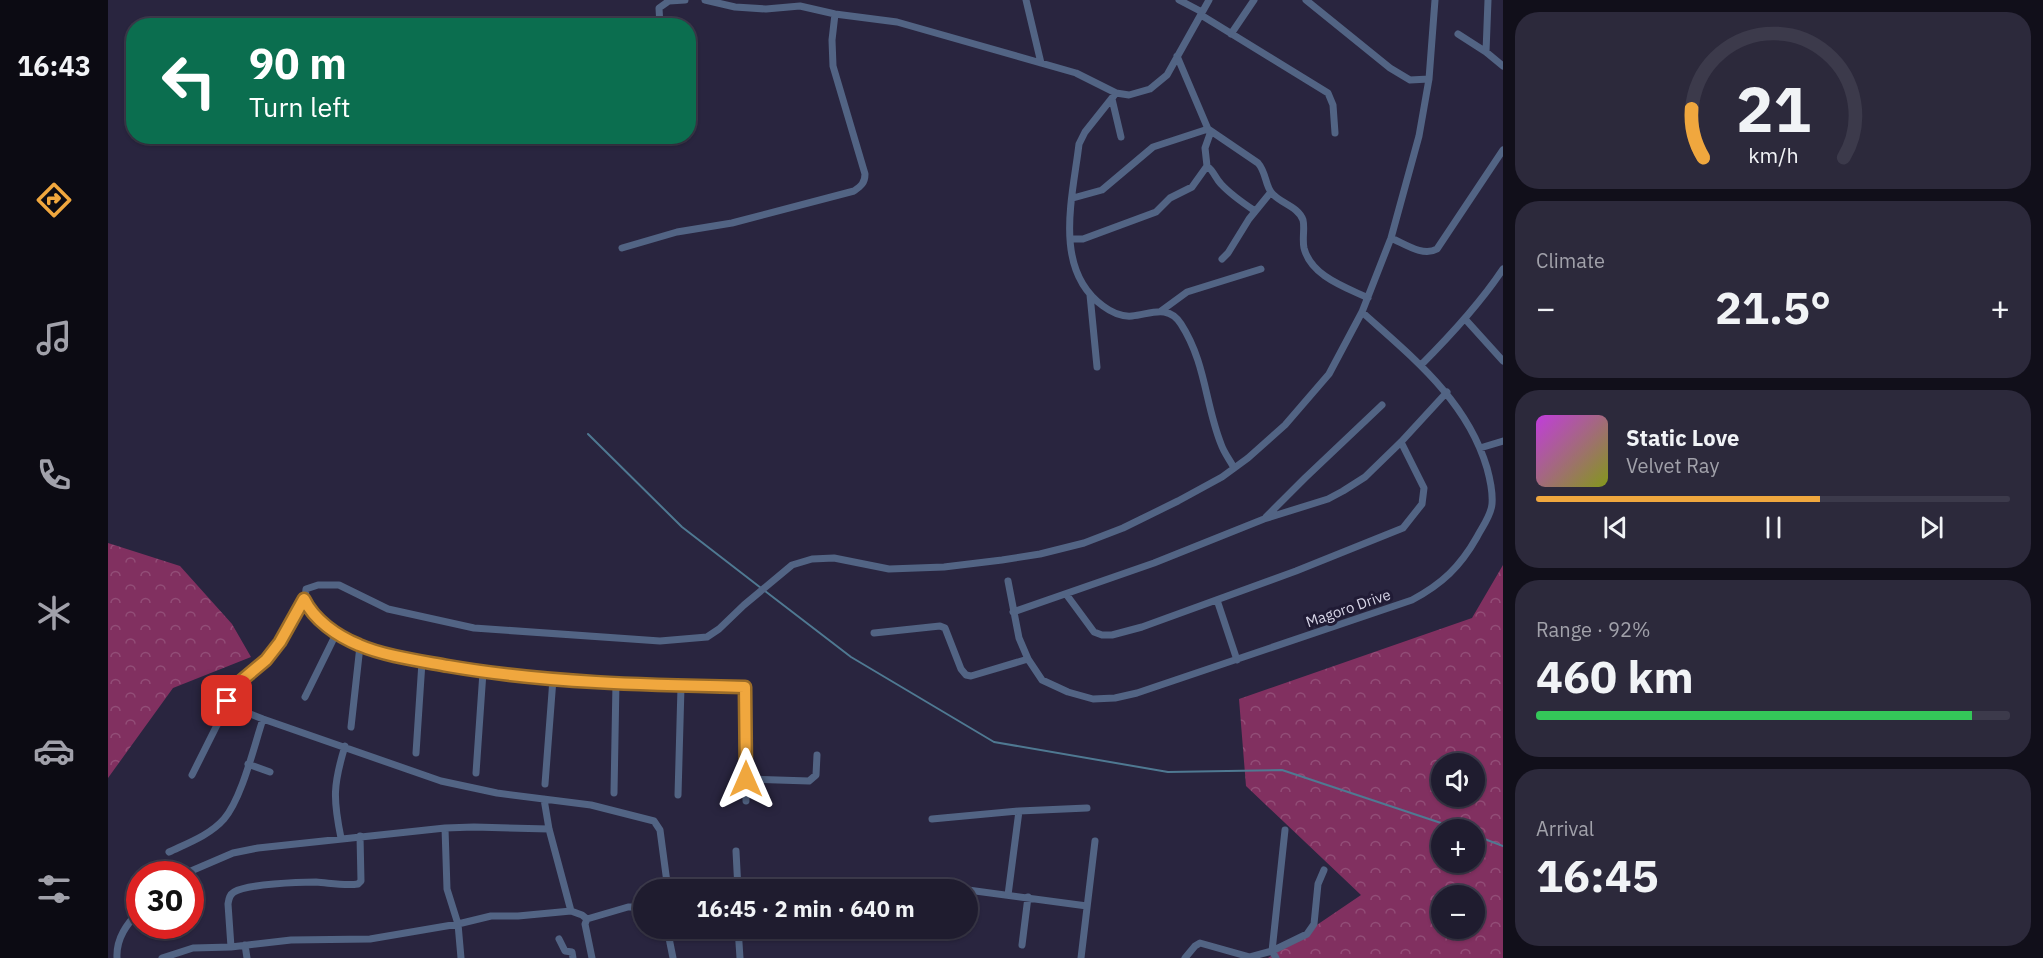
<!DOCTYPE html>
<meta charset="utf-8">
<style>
body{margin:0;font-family:"IBM Plex Sans",sans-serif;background:#2c293b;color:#f1f3f6;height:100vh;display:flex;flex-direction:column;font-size:22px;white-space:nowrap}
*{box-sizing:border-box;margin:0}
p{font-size:20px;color:#a1a1aa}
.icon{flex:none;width:33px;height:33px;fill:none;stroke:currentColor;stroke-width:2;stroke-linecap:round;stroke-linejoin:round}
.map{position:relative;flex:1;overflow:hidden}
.drawer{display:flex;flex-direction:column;gap:12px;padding:12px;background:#110f1a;width:540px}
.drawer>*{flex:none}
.banner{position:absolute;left:18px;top:18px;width:570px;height:126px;border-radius:24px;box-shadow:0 2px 4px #0004,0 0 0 2px #3c3a4b;background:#0b6e4f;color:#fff;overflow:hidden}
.controls{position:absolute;left:1323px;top:753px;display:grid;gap:12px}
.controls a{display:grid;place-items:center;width:54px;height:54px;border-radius:50%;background:#1f1c2f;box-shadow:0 2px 4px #0004,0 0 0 2px #3c3a4b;font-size:30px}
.speed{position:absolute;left:18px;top:861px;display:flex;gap:12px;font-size:30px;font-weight:700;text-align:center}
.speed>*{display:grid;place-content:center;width:78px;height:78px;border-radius:50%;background:#1f1c2f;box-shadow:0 2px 4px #0004,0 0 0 2px #3c3a4b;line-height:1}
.speed .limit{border:9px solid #d22;background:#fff;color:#111}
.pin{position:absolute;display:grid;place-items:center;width:51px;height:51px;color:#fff;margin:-26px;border-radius:12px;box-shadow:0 3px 9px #0006}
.me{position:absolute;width:66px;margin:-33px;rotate:0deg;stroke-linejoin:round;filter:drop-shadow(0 0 4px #0008)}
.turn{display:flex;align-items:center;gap:21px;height:126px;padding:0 24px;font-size:27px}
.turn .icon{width:78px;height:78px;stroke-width:2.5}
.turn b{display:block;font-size:42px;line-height:51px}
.big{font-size:45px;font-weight:800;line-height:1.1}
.drawer .widget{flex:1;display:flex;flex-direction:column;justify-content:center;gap:9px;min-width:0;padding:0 21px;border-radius:24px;background:#2c293b}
.drawer .dial{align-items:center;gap:0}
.dial svg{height:156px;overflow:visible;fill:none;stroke:#3c3a4b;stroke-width:7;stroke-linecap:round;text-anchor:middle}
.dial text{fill:#f1f3f6;stroke:none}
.song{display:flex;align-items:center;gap:18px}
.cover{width:72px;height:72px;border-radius:9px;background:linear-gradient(135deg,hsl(290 70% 55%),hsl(70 70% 35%))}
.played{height:6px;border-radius:3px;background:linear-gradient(90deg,#f0a73e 60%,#3c3a4b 60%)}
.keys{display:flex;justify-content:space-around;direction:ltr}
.heat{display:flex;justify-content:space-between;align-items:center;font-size:33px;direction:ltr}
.charge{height:9px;border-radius:4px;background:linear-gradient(90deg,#34c759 92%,#3c3a4b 0)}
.trip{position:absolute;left:525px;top:879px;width:345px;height:60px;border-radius:30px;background:#1f1c2f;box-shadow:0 2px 4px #0004,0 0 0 2px #3c3a4b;font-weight:800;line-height:60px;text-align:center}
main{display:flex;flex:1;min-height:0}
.dock{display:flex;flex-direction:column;width:108px;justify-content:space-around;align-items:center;background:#0c0b13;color:#a1a1aa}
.dock .icon{width:42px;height:42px}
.dock .selected{color:#f0a73e}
.dock b{font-size:27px;color:#f1f3f6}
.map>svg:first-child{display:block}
</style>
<main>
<nav class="dock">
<b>16:43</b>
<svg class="icon selected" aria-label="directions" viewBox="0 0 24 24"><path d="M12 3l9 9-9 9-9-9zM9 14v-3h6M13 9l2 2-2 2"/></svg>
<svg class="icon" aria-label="music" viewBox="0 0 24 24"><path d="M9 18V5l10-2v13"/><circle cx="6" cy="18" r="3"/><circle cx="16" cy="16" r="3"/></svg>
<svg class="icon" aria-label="phone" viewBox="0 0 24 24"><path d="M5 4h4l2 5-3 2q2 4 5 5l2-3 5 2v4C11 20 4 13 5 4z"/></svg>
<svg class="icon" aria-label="climate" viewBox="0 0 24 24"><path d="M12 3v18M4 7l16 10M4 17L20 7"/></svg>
<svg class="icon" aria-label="car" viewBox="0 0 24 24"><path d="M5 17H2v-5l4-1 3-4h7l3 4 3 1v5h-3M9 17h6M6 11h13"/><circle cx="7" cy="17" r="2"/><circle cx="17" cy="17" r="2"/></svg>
<svg class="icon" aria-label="filters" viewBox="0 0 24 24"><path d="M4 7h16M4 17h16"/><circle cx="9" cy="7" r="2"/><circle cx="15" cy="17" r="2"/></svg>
</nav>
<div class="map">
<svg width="1395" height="958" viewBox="0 0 1395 958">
<defs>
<pattern id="forest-crowns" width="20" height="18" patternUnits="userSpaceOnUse" patternTransform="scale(1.5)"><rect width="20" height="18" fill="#813060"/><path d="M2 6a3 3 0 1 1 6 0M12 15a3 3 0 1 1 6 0" fill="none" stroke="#924d77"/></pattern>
</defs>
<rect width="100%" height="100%" fill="#29253f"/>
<path fill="url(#forest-crowns)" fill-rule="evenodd" d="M0 543 72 566 124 624 143 657 65 688 0 778Z
M1395 565V958H1160L1253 895 1138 786 1131 699 1364 618ZM1334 764H1366V796H1334ZM1334 830H1366V862H1334ZM1334 896H1366V928H1334Z"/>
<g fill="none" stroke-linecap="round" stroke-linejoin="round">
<path stroke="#4f7992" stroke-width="2" d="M480 434 574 527 653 588
M657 591 743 657 886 742 1060 772 1174 770 1354 830
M1366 835 1395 846"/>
<path stroke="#526484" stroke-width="7" d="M597 0 627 7 658 9 692 6 727 14 789 22 968 73 1008 93 1021 95 1042 89 1059 75 1101 0
M918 0 933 63
M1071 0 1094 12
M1198 0 1282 68 1302 80 1321 79
M1093 15 1220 93 1225 105 1227 133
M552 26 551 8 561 1 577 0
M1123 34 1146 0
M1350 34 1378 52 1395 66
M1378 52 1380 0
M1069 56 1100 129 1150 163C1158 172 1157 184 1163 192 1171 203 1190 206 1195 220 1197 228 1194 239 1196 248 1203 276 1237 287 1260 298
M1008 93 977 132 971 144C965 196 944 269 995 306 1003 312 1013 317 1024 316 1043 314 1060 304 1073 324 1098 363 1097 404 1113 444 1116 453 1122 460 1126 468
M1004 99 1013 137
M1099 166C1106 171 1107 178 1113 184 1123 195 1135 203 1147 211
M965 198 994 190 1045 147 1100 129
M1283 238C1297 244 1315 257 1329 249L1395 150
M962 239H975L1048 212 1062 198 1084 187 1099 166 1097 148 1103 131
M514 248 569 232 624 223 746 191C753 186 757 183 757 174L725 66 724 40 727 14
M1114 259 1120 253 1141 219 1163 192
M982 295 989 367
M1053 311 1079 292 1153 269
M1358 320 1395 361
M1313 365C1343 335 1371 305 1395 269
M1372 448 1395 441
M1158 517 1197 478 1274 405
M900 581 911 638 920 659 934 680 960 692 985 699 1007 698 1029 693 1304 600C1334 584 1352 567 1369 537 1374 527 1383 516 1384 504 1385 492 1382 479 1379 468 1359 400 1304 357 1254 312
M958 594 986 632 994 635H1004L1034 627 1188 571 1295 528 1314 504 1316 488 1293 442
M197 599 172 642 158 660 121 691 117 696 122 706 155 719 333 781 389 793 483 805 546 821 552 830 560 890
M1109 600 1129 660
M905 612 1046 563 1156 519 1220 499 1235 491 1257 477 1293 442 1339 392
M766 633 832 626 837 628 853 669 858 675 863 676 920 659
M197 697 228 634
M243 727 252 646
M308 753 314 662
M140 764 162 772
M368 773 375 672
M84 775 109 725 122 706
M638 779 701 781 708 775 709 755
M437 784 445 679
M506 793 508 682
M570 795 573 687
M436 799 441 829 463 911
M638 801 637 687H573L445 679 375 672 314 662 252 646 228 634 202 611 197 599 198 589 210 585H231L280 609 366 628 552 641 599 637 611 629 636 605 684 565 704 559 726 558 781 569 836 567 894 560 932 554 976 543 1015 528 1070 501 1114 477 1140 458 1177 425 1221 374 1254 312 1283 238 1311 136 1321 79 1327 0
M824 819 911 811 979 808
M337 828 339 889 350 924 353 958
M252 836 253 881 250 884C237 886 222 883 208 882 192 882 139 884 126 892 121 895 121 899 120 904L123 947 183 940 262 939 350 924 383 916H410L463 911 474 915 479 919
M233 838C225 799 225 785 237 746
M628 851 630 890
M61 852C80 843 102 835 116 819 134 798 146 746 155 719
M76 874 125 853 150 848 337 828 366 827 441 829
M810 890H855
M860 890 979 906
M900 895 911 811
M479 919 520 907H536
M479 919 477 924 484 958
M559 928 565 958
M630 928 632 958
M451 939 457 951 464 952 465 958
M137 945 139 958
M914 945 920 897
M9 958C8 938 19 924 32 910
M54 958 85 948 123 947
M973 958 987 841
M1077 958 1087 946 1092 943 1142 957 1164 951 1199 934 1206 924 1210 884 1216 870
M1168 958 1164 951 1177 830"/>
</g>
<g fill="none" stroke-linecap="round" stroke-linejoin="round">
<g stroke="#9c6d28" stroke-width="15">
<path id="route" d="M119 701 117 696 121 691 158 660 172 642 196 599C206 620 229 636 251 645 276 656 313 661 340 666 438 683 538 685 637 687L638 779"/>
</g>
<use href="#route" stroke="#f0a73e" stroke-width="10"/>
</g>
<g text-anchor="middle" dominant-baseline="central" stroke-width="6" stroke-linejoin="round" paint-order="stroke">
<g font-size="15" fill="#d7d5e7" stroke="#201b35">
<text transform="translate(1240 608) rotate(-19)">Magoro Drive</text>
</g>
</g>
</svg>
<div class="controls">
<a><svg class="icon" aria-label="sound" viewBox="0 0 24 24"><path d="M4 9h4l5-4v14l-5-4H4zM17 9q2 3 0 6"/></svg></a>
<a>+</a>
<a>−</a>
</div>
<div class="speed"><div class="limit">30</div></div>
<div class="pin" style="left:119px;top:701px;background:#d93025"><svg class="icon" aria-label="arrive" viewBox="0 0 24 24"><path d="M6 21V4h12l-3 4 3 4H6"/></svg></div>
<svg class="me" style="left:638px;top:779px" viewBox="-20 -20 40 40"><path d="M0-17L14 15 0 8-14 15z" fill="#f0a73e" stroke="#fff" stroke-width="4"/></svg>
<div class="trip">16:45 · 2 min · 640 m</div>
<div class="banner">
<div class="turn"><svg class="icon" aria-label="left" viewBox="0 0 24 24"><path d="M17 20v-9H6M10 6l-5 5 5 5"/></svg><div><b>90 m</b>Turn left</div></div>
</div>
</div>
<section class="drawer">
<div class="widget dial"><svg viewBox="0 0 100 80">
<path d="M14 69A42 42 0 1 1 86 69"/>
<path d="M14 69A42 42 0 0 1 8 44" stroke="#f0a73e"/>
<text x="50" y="56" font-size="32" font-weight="700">21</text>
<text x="50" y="72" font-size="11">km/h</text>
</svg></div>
<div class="widget"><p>Climate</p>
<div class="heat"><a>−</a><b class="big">21.5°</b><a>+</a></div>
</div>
<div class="widget">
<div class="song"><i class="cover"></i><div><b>Static Love</b><p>Velvet Ray</p></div></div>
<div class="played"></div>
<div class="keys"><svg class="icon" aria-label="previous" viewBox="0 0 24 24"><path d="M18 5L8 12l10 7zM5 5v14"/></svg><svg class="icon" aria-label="pause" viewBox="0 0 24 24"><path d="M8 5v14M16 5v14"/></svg><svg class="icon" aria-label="next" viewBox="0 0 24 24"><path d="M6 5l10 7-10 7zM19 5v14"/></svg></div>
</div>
<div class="widget"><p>Range · 92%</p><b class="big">460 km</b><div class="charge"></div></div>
<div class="widget"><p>Arrival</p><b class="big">16:45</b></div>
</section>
</main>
